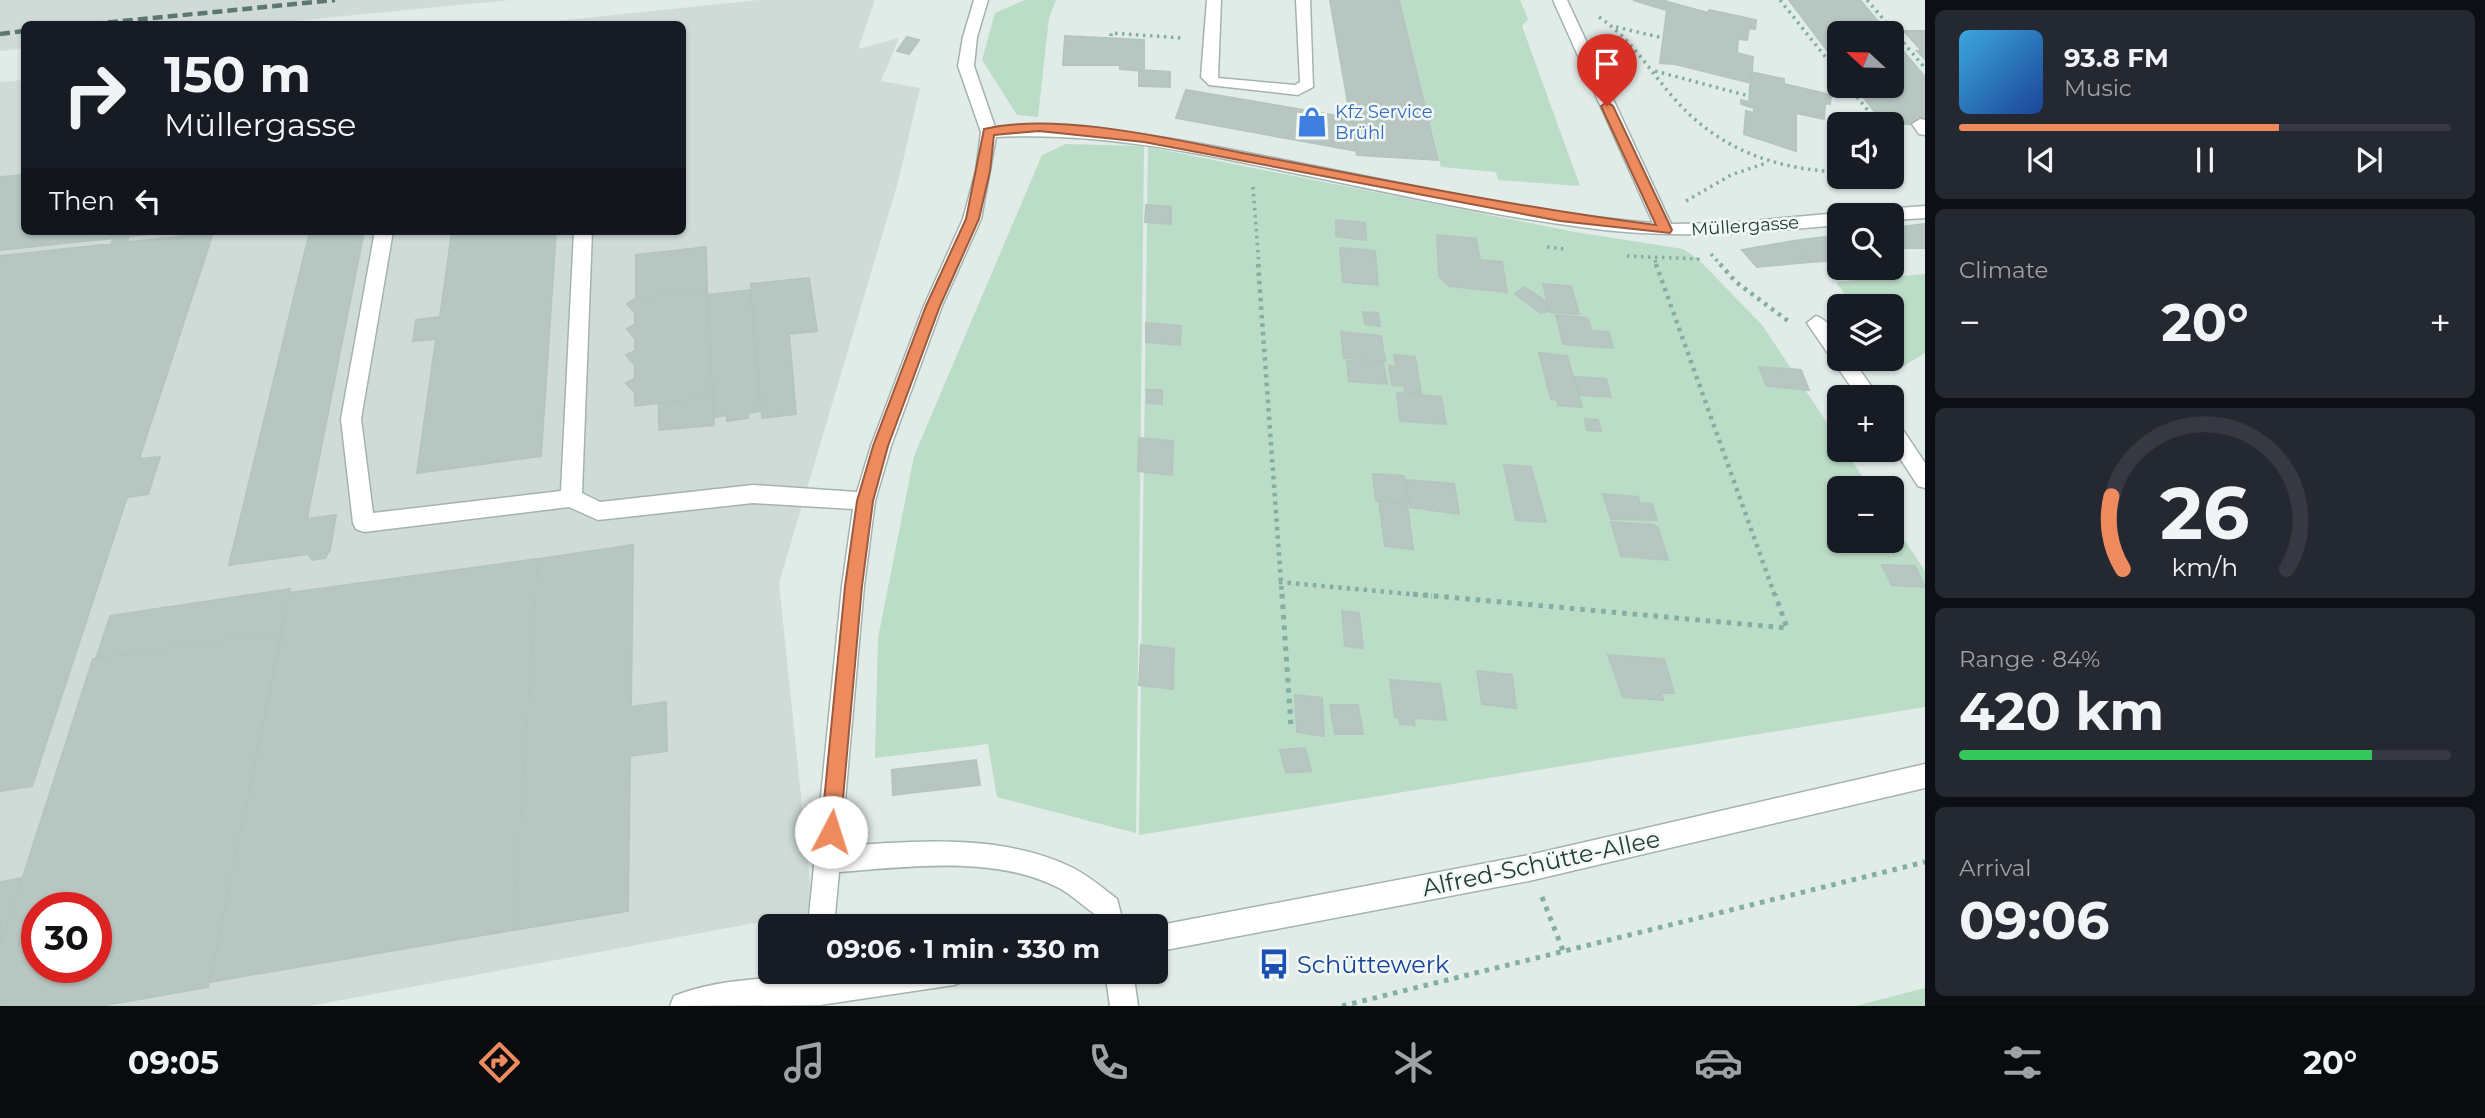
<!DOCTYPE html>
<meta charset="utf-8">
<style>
body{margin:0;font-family:Montserrat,sans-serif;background:#242831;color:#f1f3f6;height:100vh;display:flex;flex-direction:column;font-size:26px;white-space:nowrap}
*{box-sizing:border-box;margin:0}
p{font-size:23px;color:#9ea1a6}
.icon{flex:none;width:38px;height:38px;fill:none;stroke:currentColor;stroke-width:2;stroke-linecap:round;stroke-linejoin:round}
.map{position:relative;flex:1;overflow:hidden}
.details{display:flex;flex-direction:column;gap:10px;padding:10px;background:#0d0f14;width:560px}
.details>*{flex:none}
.guide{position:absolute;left:21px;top:21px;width:665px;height:214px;border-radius:10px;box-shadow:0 2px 5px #0004;background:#171b24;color:#f1f3f6;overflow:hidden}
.needle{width:46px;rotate:292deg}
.buttons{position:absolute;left:1827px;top:21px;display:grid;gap:14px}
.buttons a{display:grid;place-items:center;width:77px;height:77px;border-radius:10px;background:#171b24;box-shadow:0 2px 5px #0004;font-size:35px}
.speed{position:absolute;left:21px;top:892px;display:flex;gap:14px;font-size:35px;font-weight:700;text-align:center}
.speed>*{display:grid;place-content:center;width:91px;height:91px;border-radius:50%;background:#171b24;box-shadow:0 2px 5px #0004;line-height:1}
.speed .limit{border:10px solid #d22;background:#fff;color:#111}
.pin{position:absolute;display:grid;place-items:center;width:60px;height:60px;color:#fff;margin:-72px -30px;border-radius:50% 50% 50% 0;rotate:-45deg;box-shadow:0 0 7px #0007}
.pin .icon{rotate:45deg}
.me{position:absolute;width:77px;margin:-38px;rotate:5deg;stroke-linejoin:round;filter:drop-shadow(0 0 5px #0008)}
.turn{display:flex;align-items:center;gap:24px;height:147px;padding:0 28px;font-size:32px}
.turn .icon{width:91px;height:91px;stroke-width:2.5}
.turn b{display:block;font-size:49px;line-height:60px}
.then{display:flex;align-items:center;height:66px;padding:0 28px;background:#0003;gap:14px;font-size:26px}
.big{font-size:52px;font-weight:700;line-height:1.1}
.details .card{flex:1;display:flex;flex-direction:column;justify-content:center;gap:10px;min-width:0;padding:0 24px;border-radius:10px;background:#242831}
.details .dial{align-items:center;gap:0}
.dial svg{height:182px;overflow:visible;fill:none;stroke:#363941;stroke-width:7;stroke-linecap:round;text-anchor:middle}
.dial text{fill:#f1f3f6;stroke:none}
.song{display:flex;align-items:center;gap:21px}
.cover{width:84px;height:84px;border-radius:10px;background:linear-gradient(135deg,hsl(200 70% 55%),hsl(220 70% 35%))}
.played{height:7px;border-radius:4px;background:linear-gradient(90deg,#ed8b5e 65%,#363941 65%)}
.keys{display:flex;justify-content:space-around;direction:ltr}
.heat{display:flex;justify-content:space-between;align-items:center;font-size:38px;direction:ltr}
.charge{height:10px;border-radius:5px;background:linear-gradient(90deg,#34c759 84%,#363941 0)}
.trip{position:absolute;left:758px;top:914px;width:410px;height:70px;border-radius:10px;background:#171b24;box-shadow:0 2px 5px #0004;font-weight:700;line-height:70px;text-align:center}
.menu{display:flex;height:112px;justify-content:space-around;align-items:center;background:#090b0e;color:#9ea1a6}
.menu .icon{width:49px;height:49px}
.menu .selected{color:#ed8b5e}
.menu b{font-size:32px;color:#f1f3f6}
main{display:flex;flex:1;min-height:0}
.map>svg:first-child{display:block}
</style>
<main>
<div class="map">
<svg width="1925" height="1006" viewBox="0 0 1925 1006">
<rect width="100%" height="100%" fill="#e1ebe8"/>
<path fill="#d0dbd7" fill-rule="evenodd" d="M0 0H511L263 24H24V48L0 51Z
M759 0H875L858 49 899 38 881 81 920 88 898 182 779 583 813 912 310 1006H0V82L24 80V231H682V24H526ZM37 908H96V968H37Z"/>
<path fill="#bbdcc6" d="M1025 0H1056L1049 18 1038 117 1017 115 982 60 995 13Z
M1400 0H1520L1528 19 1522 26 1580 186 1498 180 1496 172 1441 167Z
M1066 144 1144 146 1136 833 997 797 988 744 875 758 878 638 914 456 1042 155Z
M1148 147 1575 232 1683 249 1698 259 1763 326 1839 441V450H1845L1870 488H1839V541H1892V521L1925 571V707L1139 835Z
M1925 274V353L1899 369 1891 359 1892 306H1853L1836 282Z
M1925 988V1006H1855Z"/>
<path fill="#b7c6c1" stroke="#b4c5bf" stroke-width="2" fill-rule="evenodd" d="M1330 0H1399L1438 160 1357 155Z
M1633 0H1664L1668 2 1666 10Z
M1789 0H1860L1888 33H1839V66Z
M1668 2 1708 13 1709 10 1756 20 1755 29 1749 28 1747 40 1738 39 1737 53 1753 57 1751 83 1675 64 1660 63Z
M1904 31H1925V59L1917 51H1922Z
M1065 36 1144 40V71L1120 69V65H1063Z
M907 37 919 40 909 54 897 51Z
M1892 38 1925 77V124H1884L1855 86H1892Z
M1139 70 1170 72V87L1139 86Z
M1751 72 1784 79V84L1831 95 1830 104 1825 103 1824 119 1796 113V151L1744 134 1746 111 1754 113V108L1741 104V100L1749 102Z
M1186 90 1351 118 1357 151 1176 118Z
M24 175V231H174L129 236 127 242 111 244 114 238 0 250V177Z
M1146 205 1171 207V224L1145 222Z
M1336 220 1365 223 1366 240 1336 236Z
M1925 224V248H1892V228Z
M310 231H364L307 519 336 515 330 550 325 558 312 560 308 554 229 565Z
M452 231H556L541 456 417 473 436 339 413 341 416 320 440 317Z
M213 233 139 459 160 457 148 494 127 497 32 786 0 791V256Z
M1437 235 1476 239 1480 260 1502 262 1507 292 1449 286 1439 276Z
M1833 236 1839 237V260L1811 262 1793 241Z
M1793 241 1811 262 1757 267 1742 250Z
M706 247 707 290 636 298V255Z
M1340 248 1375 251 1378 285 1343 282Z
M809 278 817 331 789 334 796 414 762 418 751 284Z
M1543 284 1571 286 1579 314 1550 312Z
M1524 287 1547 302 1549 311 1541 313 1515 294Z
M707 290 712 397 635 406V393L626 383 635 378V365L626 355 635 351V339L627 329 635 324V313L627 304 636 298Z
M750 290 760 411 748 413V418L727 421V415L715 417 707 295Z
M1363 312 1378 313 1380 326 1365 324Z
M1556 315 1587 318 1592 331 1609 332 1613 348 1563 344Z
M1146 323 1181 326 1180 345 1146 342Z
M1341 332 1381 336 1385 361 1344 358Z
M1539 353 1567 356 1582 407 1558 405 1557 400 1551 399Z
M1394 355 1415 357 1421 393 1405 392 1404 386 1392 385 1389 366 1396 367Z
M1356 360 1383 362 1387 384 1349 381 1347 361Z
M1759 367 1801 370 1809 390 1767 386Z
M1575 377 1606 379 1611 397 1580 395Z
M1147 390H1162V404L1147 403Z
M1397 393 1441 397 1446 424 1400 421Z
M713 397 714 425 659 430V404Z
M1585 419 1598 420 1601 431 1587 430Z
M1139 438 1173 441 1172 475 1138 471Z
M1504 465 1531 467 1546 522 1516 520Z
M1373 474 1404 476 1408 504 1376 501Z
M1406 480 1454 484 1459 514 1410 507Z
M1603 494 1638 497 1640 503 1652 504 1657 520 1611 519Z
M1379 501 1407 504 1413 549 1385 546Z
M1611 522 1653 525 1658 528 1668 560 1621 556Z
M633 545 631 707 666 702 667 751 630 756 628 911 513 930 538 559Z
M538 559 513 930 210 982 289 593Z
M1882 565 1915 566 1925 587 1892 585Z
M290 589 280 632 96 659 110 616Z
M1342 611 1359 613 1363 648 1345 646Z
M283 632 208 987 101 1006H0V948L93 659ZM37 908H96V968H37Z
M1141 645 1174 649 1173 689 1139 685Z
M1608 655 1664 659 1674 693H1661L1663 700 1623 697Z
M1477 671 1512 675 1516 708 1482 704Z
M1390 680 1440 684 1446 720 1413 718 1415 725 1400 724 1399 717H1395Z
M1295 695 1322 698 1324 736 1297 732Z
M1330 705H1358L1363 734H1335Z
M1305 748 1311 771 1286 773 1280 750Z
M976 760 980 785 893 795 892 770Z
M22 878 2 943H0V882Z"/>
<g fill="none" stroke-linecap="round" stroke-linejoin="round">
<g stroke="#a4b3af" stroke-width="3">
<path id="minor" d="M974 0H988L977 37 974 66 995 127C1093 122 1187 140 1283 160 1406 184 1529 213 1653 223L1553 0H1567L1671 224 1730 223 1839 213 1845 215H1839V225C1751 233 1668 240 1581 227 1481 214 1383 191 1284 171 1189 151 1095 132 996 137L981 219 942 306 891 446 875 501 864 586 841 846C918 841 1002 833 1073 868 1089 876 1103 888 1117 899L1124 926H1098L1096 915C1083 906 1071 894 1057 887 993 855 908 867 839 872L834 926H808L842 586 853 509 753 503 598 520 569 507 364 532 356 529 353 523 341 419 375 231H393L361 419 373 513 561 491 574 231H592L582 493 600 502 753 485 857 492 871 446 924 306 963 219 976 171 981 132 958 66 963 37Z
M1207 0H1221L1218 78 1295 85 1300 82 1296 0H1310L1313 87 1298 95 1209 85 1201 77Z
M1920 119 1925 120V135L1919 134 1912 124Z
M1925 206V218L1892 220V215H1876L1885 209Z
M1816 316C1834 322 1839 343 1839 359H1852L1879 397H1858L1807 323Z
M1892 422 1899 424 1925 463V488L1918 486 1892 446Z
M1925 764V788L1529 881 1155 952V926L1529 855Z
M861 971H968L964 981 954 985 820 1005 670 1006 674 996C731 973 801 980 861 971Z
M1105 971H1133L1138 1006H1110Z"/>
</g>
<path stroke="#83aea3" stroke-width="3.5" stroke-dasharray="2.5 4.5" stroke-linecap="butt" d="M1780 0 1839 74
M1867 0 1925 68
M1599 17C1630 38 1648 68 1672 96 1716 148 1773 169 1839 172
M1616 27 1663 38
M1111 36V33L1183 38
M1655 71 1749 96
M1848 86 1879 124
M1253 187 1259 266
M1686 201 1731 175 1766 163
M1547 247 1566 249
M1711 254 1722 266
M1627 256 1698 259 1699 255
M1655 260 1657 266"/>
<path stroke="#83aea3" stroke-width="4.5" stroke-dasharray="3.5 5" stroke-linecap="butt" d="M1258 264 1282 596
M1656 264 1775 596
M1720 264 1736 282 1788 321
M1279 582 1432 596"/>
<path stroke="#83aea3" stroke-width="5" stroke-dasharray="4.5 6" stroke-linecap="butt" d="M1282 594 1291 727
M1413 594 1787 628 1775 594
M1542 897 1564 953
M1342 1006 1925 862"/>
<use href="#minor" fill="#fff" fill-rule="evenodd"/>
<path stroke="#5d7772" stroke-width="4.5" stroke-dasharray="10 5" stroke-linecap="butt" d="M93 24 335 0
M0 34 24 31"/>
</g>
<path fill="#ed8b5e" stroke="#9a5a3d" stroke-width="2" d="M1607 102 1613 106 1672 230 1670 233 1560 221 1144 142 1039 131 994 135 990 171 979 219 940 306 888 446 873 501 862 586 840 832 838 839 831 842 824 839 821 832 845 586 857 501 873 446 926 306 966 219 984 129C1060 111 1180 141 1258 156 1390 181 1522 208 1656 225L1601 106Z"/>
<defs>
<g id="shop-bare" transform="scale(2.415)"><path d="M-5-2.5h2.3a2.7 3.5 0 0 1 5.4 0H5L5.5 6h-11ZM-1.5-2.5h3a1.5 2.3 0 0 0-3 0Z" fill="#3f7fe0" stroke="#f2f8f5" stroke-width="2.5" paint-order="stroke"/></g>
<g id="bus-bare" transform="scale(2.415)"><path d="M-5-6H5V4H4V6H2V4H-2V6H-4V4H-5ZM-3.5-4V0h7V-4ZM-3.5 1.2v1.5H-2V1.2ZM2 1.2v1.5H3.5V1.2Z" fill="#1a4fb4" stroke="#f2f8f5" stroke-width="2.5" paint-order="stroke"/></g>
</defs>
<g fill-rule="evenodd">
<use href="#shop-bare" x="1312" y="122"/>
<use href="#bus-bare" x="1274" y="964"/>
</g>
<g text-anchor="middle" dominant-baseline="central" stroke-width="5" stroke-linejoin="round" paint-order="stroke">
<g font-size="18" fill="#366cbe" stroke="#f2f8f5" text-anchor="start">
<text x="1335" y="112">Kfz Service<tspan x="1335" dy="21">Brühl</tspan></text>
</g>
<g font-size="18" fill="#223c37" stroke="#f2f8f5">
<text transform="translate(1745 226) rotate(-4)">Müllergasse</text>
</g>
<g font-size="24" fill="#223c37" stroke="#f2f8f5">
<text transform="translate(1541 863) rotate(-12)">Alfred-Schütte-Allee</text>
</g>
<g font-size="24" fill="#164399" stroke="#f2f8f5" text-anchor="start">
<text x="1297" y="964">Schüttewerk</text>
</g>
</g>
</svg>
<div class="buttons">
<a><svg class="needle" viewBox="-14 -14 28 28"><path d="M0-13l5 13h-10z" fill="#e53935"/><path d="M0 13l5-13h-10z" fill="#9ea1a6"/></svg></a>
<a><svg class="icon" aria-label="sound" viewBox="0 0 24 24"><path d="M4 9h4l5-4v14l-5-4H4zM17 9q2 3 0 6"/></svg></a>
<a><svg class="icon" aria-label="search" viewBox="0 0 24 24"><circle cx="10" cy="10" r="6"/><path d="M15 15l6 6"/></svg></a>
<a><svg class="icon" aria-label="layers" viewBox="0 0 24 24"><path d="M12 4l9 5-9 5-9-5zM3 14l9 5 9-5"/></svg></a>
<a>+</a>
<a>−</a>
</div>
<div class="speed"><div class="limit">30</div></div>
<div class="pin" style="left:1607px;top:106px;background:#d93025"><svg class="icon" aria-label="arrive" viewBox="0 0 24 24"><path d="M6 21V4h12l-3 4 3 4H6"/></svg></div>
<svg class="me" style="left:831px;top:832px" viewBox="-20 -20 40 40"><circle r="19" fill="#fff"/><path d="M0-13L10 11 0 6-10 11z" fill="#ed8b5e"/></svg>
<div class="trip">09:06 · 1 min · 330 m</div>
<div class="guide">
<div class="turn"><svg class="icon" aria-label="right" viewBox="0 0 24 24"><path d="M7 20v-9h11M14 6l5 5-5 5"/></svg><div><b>150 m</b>Müllergasse</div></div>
<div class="then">Then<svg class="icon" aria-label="left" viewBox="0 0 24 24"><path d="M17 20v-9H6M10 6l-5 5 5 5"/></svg></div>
</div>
</div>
<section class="details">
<div class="card">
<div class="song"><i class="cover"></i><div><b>93.8 FM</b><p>Music</p></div></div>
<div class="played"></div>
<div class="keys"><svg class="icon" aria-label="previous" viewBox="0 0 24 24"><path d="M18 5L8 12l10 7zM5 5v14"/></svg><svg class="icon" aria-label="pause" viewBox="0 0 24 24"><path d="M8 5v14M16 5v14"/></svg><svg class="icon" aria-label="next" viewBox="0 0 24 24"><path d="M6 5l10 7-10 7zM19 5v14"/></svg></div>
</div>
<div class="card"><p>Climate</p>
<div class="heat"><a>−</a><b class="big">20°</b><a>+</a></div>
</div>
<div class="card dial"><svg viewBox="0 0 100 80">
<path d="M14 69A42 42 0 1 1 86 69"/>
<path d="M14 69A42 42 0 0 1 9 37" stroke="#ed8b5e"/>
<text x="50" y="56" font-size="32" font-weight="700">26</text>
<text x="50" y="72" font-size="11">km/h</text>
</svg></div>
<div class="card"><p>Range · 84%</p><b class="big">420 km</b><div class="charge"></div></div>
<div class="card"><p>Arrival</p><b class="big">09:06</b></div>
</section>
</main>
<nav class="menu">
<b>09:05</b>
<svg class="icon selected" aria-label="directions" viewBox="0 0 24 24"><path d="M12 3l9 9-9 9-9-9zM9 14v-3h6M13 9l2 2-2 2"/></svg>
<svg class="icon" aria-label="music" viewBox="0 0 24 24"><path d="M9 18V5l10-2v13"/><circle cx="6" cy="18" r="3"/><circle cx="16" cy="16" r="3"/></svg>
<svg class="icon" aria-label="phone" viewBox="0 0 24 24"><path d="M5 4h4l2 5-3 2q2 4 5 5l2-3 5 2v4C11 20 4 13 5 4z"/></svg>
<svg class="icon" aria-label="climate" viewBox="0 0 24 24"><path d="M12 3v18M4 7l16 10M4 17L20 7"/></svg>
<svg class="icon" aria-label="car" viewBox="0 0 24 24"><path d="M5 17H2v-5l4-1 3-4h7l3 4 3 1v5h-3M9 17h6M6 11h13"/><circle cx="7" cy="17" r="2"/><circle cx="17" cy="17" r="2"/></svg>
<svg class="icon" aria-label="filters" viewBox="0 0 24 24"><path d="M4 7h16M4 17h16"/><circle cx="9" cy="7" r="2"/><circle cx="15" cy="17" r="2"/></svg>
<b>20°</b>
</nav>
